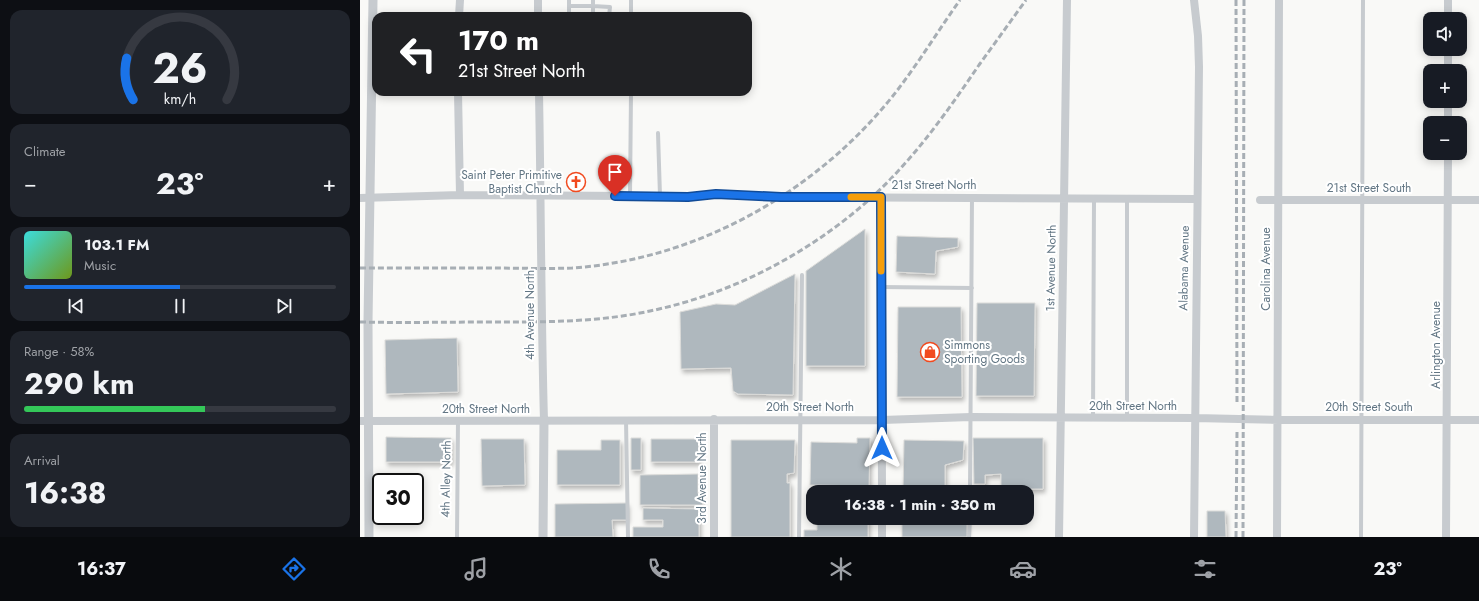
<!DOCTYPE html>
<meta charset="utf-8">
<style>
body{margin:0;font-family:Jost,sans-serif;background:#20242c;color:#f1f3f6;height:100vh;display:flex;flex-direction:column;font-size:15px;white-space:nowrap}
*{box-sizing:border-box;margin:0}
p{font-size:13px;color:#9ea1a6}
.icon{flex:none;width:22px;height:22px;fill:none;stroke:currentColor;stroke-width:2;stroke-linecap:round;stroke-linejoin:round}
.map{position:relative;flex:1;overflow:hidden}
.details{display:flex;flex-direction:column;gap:10px;padding:10px;background:#0d0f14;width:360px}
.details>*{flex:none}
.hud{position:absolute;left:12px;top:12px;width:380px;height:84px;border-radius:12px;box-shadow:0 2px 10px #0003;background:#202124;color:#fff;overflow:hidden}
.tools{position:absolute;left:1063px;top:12px;display:grid;gap:8px}
.tools a{display:grid;place-items:center;width:44px;height:44px;border-radius:8px;background:#171b24;box-shadow:0 2px 10px #0003;font-size:20px}
.speed{position:absolute;left:12px;top:473px;display:flex;gap:8px;font-size:20px;font-weight:700;text-align:center}
.speed>*{display:grid;place-content:center;width:52px;height:52px;border-radius:50%;background:#171b24;box-shadow:0 2px 10px #0003;line-height:1}
.speed .limit{border:2px solid #111;border-radius:6px;background:#fff;color:#111}
.pin{position:absolute;display:grid;place-items:center;width:34px;height:34px;color:#fff;margin:-41px -17px;border-radius:50% 50% 50% 0;rotate:-45deg;box-shadow:0 0 4px #0007}
.pin .icon{rotate:45deg}
.me{position:absolute;width:44px;margin:-22px;rotate:0deg;stroke-linejoin:round;filter:drop-shadow(0 0 3px #0008)}
.turn{display:flex;align-items:center;gap:14px;height:84px;padding:0 20px;font-size:18px}
.turn .icon{width:52px;height:52px;stroke-width:2.5}
.turn b{display:block;font-size:28px;line-height:34px}
.big{font-size:30px;font-weight:700;line-height:1.1}
.details .tile{flex:1;display:flex;flex-direction:column;justify-content:center;gap:6px;min-width:0;padding:0 14px;border-radius:12px;background:#20242c}
.details .dial{align-items:center;gap:0}
.dial svg{height:104px;overflow:visible;fill:none;stroke:#363941;stroke-width:7;stroke-linecap:round;text-anchor:middle}
.dial text{fill:#f1f3f6;stroke:none}
.song{display:flex;align-items:center;gap:12px}
.cover{width:48px;height:48px;border-radius:6px;background:linear-gradient(135deg,hsl(180 70% 55%),hsl(80 70% 35%))}
.played{height:4px;border-radius:2px;background:linear-gradient(90deg,#1a73e8 50%,#363941 50%)}
.keys{display:flex;justify-content:space-around;direction:ltr}
.heat{display:flex;justify-content:space-between;align-items:center;font-size:22px;direction:ltr}
.charge{height:6px;border-radius:3px;background:linear-gradient(90deg,#34c759 58%,#363941 0)}
.trip{position:absolute;left:446px;top:485px;width:228px;height:40px;border-radius:12px;background:#171b24;box-shadow:0 2px 10px #0003;font-weight:700;line-height:40px;text-align:center}
.dock{display:flex;height:64px;justify-content:space-around;align-items:center;background:#090b0e;color:#9ea1a6}
.dock .icon{width:28px;height:28px}
.dock .on{color:#1a73e8}
.dock b{font-size:18px;color:#f1f3f6}
main{display:flex;flex:1;min-height:0}
.map>svg:first-child{display:block}
</style>
<main>
<section class="details">
<div class="tile dial"><svg viewBox="0 0 100 80">
<path d="M14 69A42 42 0 1 1 86 69"/>
<path d="M14 69A42 42 0 0 1 9 37" stroke="#1a73e8"/>
<text x="50" y="56" font-size="32" font-weight="700">26</text>
<text x="50" y="72" font-size="11">km/h</text>
</svg></div>
<div class="tile"><p>Climate</p>
<div class="heat"><a>−</a><b class="big">23°</b><a>+</a></div>
</div>
<div class="tile">
<div class="song"><i class="cover"></i><div><b>103.1 FM</b><p>Music</p></div></div>
<div class="played"></div>
<div class="keys"><svg class="icon" aria-label="previous" viewBox="0 0 24 24"><path d="M18 5L8 12l10 7zM5 5v14"/></svg><svg class="icon" aria-label="pause" viewBox="0 0 24 24"><path d="M8 5v14M16 5v14"/></svg><svg class="icon" aria-label="next" viewBox="0 0 24 24"><path d="M6 5l10 7-10 7zM19 5v14"/></svg></div>
</div>
<div class="tile"><p>Range · 58%</p><b class="big">290 km</b><div class="charge"></div></div>
<div class="tile"><p>Arrival</p><b class="big">16:38</b></div>
</section>
<div class="map">
<svg width="1119" height="537" viewBox="0 0 1119 537">
<defs>
<filter id="shadow"><feDropShadow dx="2" dy="3.5" stdDeviation="2" flood-color="#0004"/></filter>
</defs>
<rect width="100%" height="100%" fill="#f9f9f7"/>
<path fill="#afb8be" stroke="#dbdbd9" filter="url(#shadow)" d="M505 229V366H446V271Z
M537 236 598 238V247L576 251 575 274 536 272Z
M435 274 433 395 378 394 373 391 371 368 321 369 320 312 356 304 375 305Z
M617 303H675L674 396H616Z
M538 307H601L602 397H537Z
M97 338 98 392 26 394 25 340Z
M26 437 91 438V462H26Z
M271 438H281V470H271Z
M497 438H510L509 486 450 485 451 442 497 443Z
M613 438H683V489H641V474L625 475V484H614Z
M121 439H164L165 485 122 486Z
M291 439H339V462H291Z
M241 440H260V485H197V450H241Z
M371 440H435L434 473 427 474V483H430V537H371Z
M544 440 604 441 603 460 585 465V490H600V492H543Z
M338 474V493L343 505H280V475Z
M267 503V520H252L253 537H195V504Z
M283 508 339 509V537H273V527H303V520H283Z
M847 511H865L866 537H847Z
M457 518H508V537H444V530H457Z
M542 518H607V537H542Z"/>
<g fill="none" stroke-linecap="round" stroke-linejoin="round">
<path stroke="#c7cbcf" stroke-width="4" d="M209 0V6H233V0
M209 16V6
M233 16V6L250 7 249 16
M271 16V0
M298 133 300 196
M270 196 271 92
M521 287 612 288
M733 418 734 199
M767 418V199
M266 420 268 537
M610 492 612 197
M97 537 98 420
M439 537 442 275
M609 537 610 518
M1001 537 1003 0"/>
<path stroke="#c7cbcf" stroke-width="8" d="M178 0V16
M834 0 838 36 839 67 834 537
M1088 0V19
M99 16 100 0
M1088 49V71
M98 92 100 195
M179 92C181 202 181 311 184 421
M1088 101V123
M521 197 522 492
M0 198 100 195 270 196 328 197 356 194 421 197 837 199
M900 200H1119
M0 421 522 420 611 417 835 418 918 420H1119
M522 518V537
M354 537V419
M699 537 707 0
M917 537 919 0
M1086 537 1088 153"/>
<path stroke="#c7cbcf" stroke-width="9" d="M9 537 8 322 13 0
M183 537 184 421"/>
<path stroke="#a7aeb4" stroke-width="3" stroke-dasharray="6 3" stroke-linecap="butt" d="M876 0 877 404
M0 268C42 268 85 268 127 268 155 268 184 269 212 268 331 260 444 199 522 109 550 77 575 35 600 0
M0 322C45 323 90 322 136 322 187 322 240 322 290 311 372 294 450 253 511 198 554 159 587 112 619 65 635 43 650 22 666 0
M876 537 877 432
M883 537 884 0"/>
</g>
<g fill="none" stroke-linecap="round" stroke-linejoin="round">
<g stroke="#114b97" stroke-width="10">
<path id="route" d="M255 196 328 197 356 194 421 197H521L522 448"/>
</g>
<use href="#route" stroke="#1a73e8" stroke-width="7"/>
<path stroke="#f59e0b" stroke-width="7" d="M491 197H521V271"/>
</g>
<defs>
<g id="church-ring" transform="scale(1)"><circle r="9.5" fill="#fff" stroke="#f14a1f" stroke-width="1.5"/><path d="M-1.2-6h2.4v3.5h3.3v2.4h-3.3V6h-2.4V-.1h-3.3v-2.4h3.3Z" fill="#f14a1f"/></g>
<g id="shop-ring" transform="scale(1)"><circle r="9.5" fill="#fff" stroke="#f14a1f" stroke-width="1.5"/><path d="M-5-2.5h2.3a2.7 3.5 0 0 1 5.4 0H5L5.5 6h-11ZM-1.5-2.5h3a1.5 2.3 0 0 0-3 0Z" fill="#f14a1f"/></g>
</defs>
<g fill-rule="evenodd">
<use href="#church-ring" x="216" y="182"/>
<use href="#shop-ring" x="570" y="352"/>
</g>
<g text-anchor="middle" dominant-baseline="central" stroke-width="4" stroke-linejoin="round" paint-order="stroke">
<g font-size="12" fill="#627684" stroke="#fff" text-anchor="end">
<text x="202" y="175">Saint Peter Primitive<tspan x="202" dy="14">Baptist Church</tspan></text>
<text x="584" y="345" text-anchor="start">Simmons<tspan x="584" dy="14">Sporting Goods</tspan></text>
</g>
<g font-size="12" fill="#627684" stroke="#fff">
<text x="574" y="185">21st Street North</text>
<text x="1009" y="188">21st Street South</text>
<text transform="translate(691 268) rotate(-89)">1st Avenue North</text>
<text transform="translate(824 268) rotate(-89)">Alabama Avenue</text>
<text transform="translate(906 269) rotate(-90)">Carolina Avenue</text>
<text transform="translate(170 315) rotate(-90)">4th Avenue North</text>
<text transform="translate(1076 345) rotate(-90)">Arlington Avenue</text>
<text x="773" y="406">20th Street North</text>
<text x="450" y="407">20th Street North</text>
<text x="1009" y="407">20th Street South</text>
<text x="126" y="409">20th Street North</text>
<text transform="translate(342 478) rotate(-90)">3rd Avenue North</text>
<text transform="translate(86 479) rotate(-89)">4th Alley North</text>
</g>
</g>
</svg>
<div class="tools">
<a><svg class="icon" aria-label="sound" viewBox="0 0 24 24"><path d="M4 9h4l5-4v14l-5-4H4zM17 9q2 3 0 6"/></svg></a>
<a>+</a>
<a>−</a>
</div>
<div class="speed"><div class="limit">30</div></div>
<div class="pin" style="left:255px;top:196px;background:#d93025"><svg class="icon" aria-label="arrive" viewBox="0 0 24 24"><path d="M6 21V4h12l-3 4 3 4H6"/></svg></div>
<svg class="me" style="left:522px;top:448px" viewBox="-20 -20 40 40"><path d="M0-17L14 15 0 8-14 15z" fill="#1a73e8" stroke="#fff" stroke-width="4"/></svg>
<div class="trip">16:38 · 1 min · 350 m</div>
<div class="hud">
<div class="turn"><svg class="icon" aria-label="left" viewBox="0 0 24 24"><path d="M17 20v-9H6M10 6l-5 5 5 5"/></svg><div><b>170 m</b>21st Street North</div></div>
</div>
</div>
</main>
<nav class="dock">
<b>16:37</b>
<svg class="icon on" aria-label="directions" viewBox="0 0 24 24"><path d="M12 3l9 9-9 9-9-9zM9 14v-3h6M13 9l2 2-2 2"/></svg>
<svg class="icon" aria-label="music" viewBox="0 0 24 24"><path d="M9 18V5l10-2v13"/><circle cx="6" cy="18" r="3"/><circle cx="16" cy="16" r="3"/></svg>
<svg class="icon" aria-label="phone" viewBox="0 0 24 24"><path d="M5 4h4l2 5-3 2q2 4 5 5l2-3 5 2v4C11 20 4 13 5 4z"/></svg>
<svg class="icon" aria-label="climate" viewBox="0 0 24 24"><path d="M12 3v18M4 7l16 10M4 17L20 7"/></svg>
<svg class="icon" aria-label="car" viewBox="0 0 24 24"><path d="M5 17H2v-5l4-1 3-4h7l3 4 3 1v5h-3M9 17h6M6 11h13"/><circle cx="7" cy="17" r="2"/><circle cx="17" cy="17" r="2"/></svg>
<svg class="icon" aria-label="filters" viewBox="0 0 24 24"><path d="M4 7h16M4 17h16"/><circle cx="9" cy="7" r="2"/><circle cx="15" cy="17" r="2"/></svg>
<b>23°</b>
</nav>
